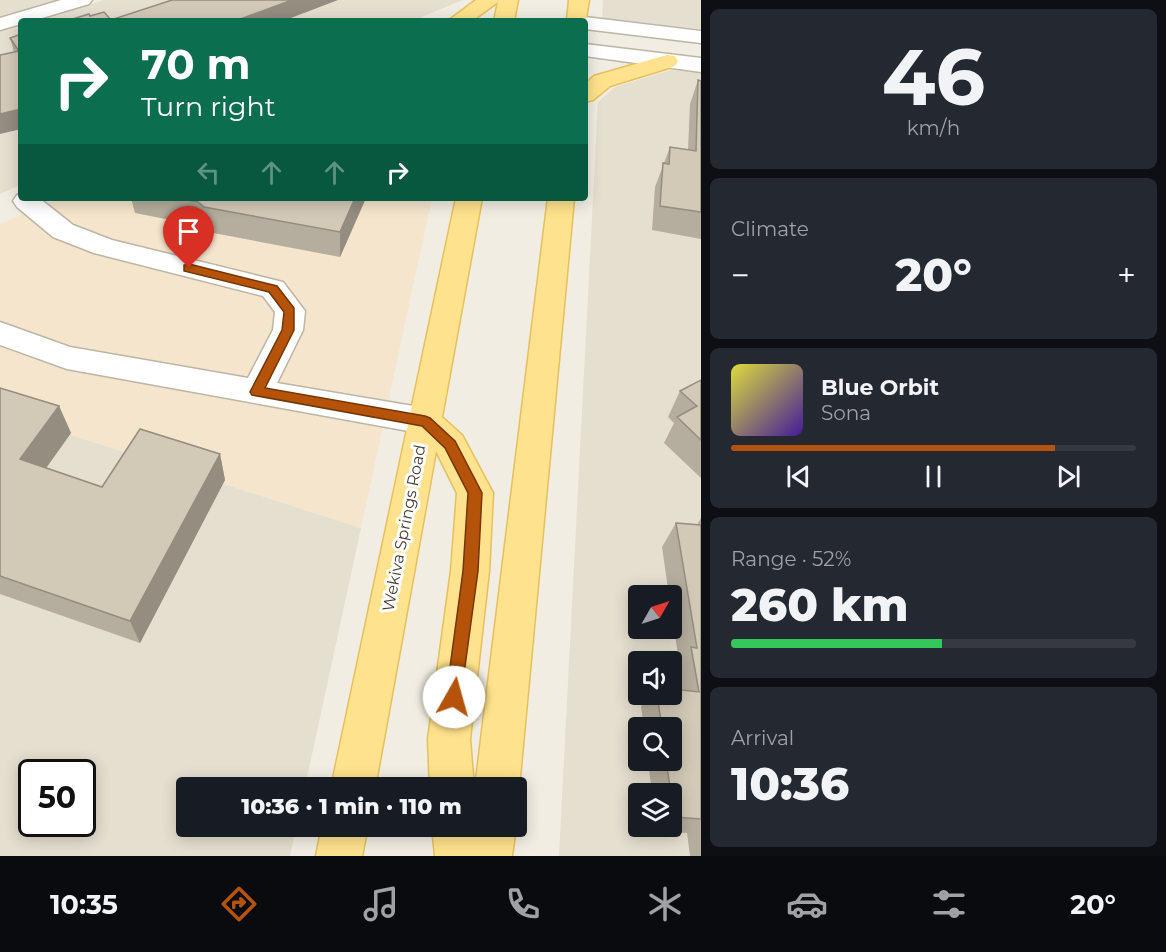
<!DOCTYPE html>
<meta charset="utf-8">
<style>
body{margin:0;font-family:Montserrat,sans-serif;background:#242831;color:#f1f3f6;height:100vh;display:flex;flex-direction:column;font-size:22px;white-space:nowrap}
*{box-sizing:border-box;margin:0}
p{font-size:20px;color:#9ea1a6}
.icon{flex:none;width:33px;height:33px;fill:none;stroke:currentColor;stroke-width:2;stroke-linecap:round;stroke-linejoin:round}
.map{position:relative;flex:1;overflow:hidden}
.panel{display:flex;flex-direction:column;gap:9px;padding:9px;background:#0d0f14;width:465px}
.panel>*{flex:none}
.banner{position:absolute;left:18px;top:18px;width:570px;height:183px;border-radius:6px;box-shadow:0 3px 15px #0003;background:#0b6e4f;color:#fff;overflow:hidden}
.needle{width:39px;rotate:51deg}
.fabs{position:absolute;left:628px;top:585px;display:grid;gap:12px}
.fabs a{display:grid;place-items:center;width:54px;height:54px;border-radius:6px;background:#171b24;box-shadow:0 3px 15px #0003;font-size:30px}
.speed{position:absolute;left:18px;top:759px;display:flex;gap:12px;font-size:30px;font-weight:700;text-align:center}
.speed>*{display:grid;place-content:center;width:78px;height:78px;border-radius:50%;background:#171b24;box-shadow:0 3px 15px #0003;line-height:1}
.speed .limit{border:3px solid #111;border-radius:9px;background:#fff;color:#111}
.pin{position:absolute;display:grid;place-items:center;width:51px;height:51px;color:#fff;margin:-62px -26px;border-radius:50% 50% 50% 0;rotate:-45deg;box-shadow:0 0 6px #0007}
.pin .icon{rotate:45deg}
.me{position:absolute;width:66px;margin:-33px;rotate:7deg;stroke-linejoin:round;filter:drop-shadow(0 0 4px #0008)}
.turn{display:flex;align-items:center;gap:21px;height:126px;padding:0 24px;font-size:27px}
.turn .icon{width:78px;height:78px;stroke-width:2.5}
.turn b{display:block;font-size:42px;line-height:51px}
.lanes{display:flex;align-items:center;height:57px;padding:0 24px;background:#0003;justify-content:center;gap:30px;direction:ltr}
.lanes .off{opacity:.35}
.big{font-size:45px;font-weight:800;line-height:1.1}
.panel .widget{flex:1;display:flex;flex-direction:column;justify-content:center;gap:9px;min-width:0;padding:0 21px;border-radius:9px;background:#242831}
.panel .dial{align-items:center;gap:0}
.dial b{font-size:78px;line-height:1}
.song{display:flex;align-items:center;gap:18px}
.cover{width:72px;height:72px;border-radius:9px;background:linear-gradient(135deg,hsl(60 70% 55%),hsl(260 70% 35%))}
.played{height:6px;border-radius:3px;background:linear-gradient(90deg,#b45309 80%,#363941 80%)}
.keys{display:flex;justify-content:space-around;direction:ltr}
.heat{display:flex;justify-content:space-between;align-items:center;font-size:33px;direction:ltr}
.charge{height:9px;border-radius:4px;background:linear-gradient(90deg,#34c759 52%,#363941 0)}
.trip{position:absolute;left:176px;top:777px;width:351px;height:60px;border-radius:6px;background:#171b24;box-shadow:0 3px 15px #0003;font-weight:800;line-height:60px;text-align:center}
.menu{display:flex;height:96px;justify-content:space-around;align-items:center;background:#090b0e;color:#9ea1a6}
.menu .icon{width:42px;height:42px}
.menu .selected{color:#b45309}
.menu b{font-size:27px;color:#f1f3f6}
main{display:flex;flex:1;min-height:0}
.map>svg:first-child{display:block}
</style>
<main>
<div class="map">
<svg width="701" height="856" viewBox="0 0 701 856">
<rect width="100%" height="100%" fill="#f1ede2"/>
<path fill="#e5dfd0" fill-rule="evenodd" d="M0 0H60L0 17Z
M104 0H463L412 21H39Z
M603 0H701V29L602 18Z
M21 27V185L0 194V31Z
M671 70 701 73V856H559L598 102 615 87ZM639 596H672V628H639ZM639 662H672V694H639ZM639 728H672V760H639ZM639 794H672V826H639Z
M0 412 361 528 305 787 186 788V826L296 827 290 856H0ZM32 772H82V824H32Z"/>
<path fill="#f5e5cc" d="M61 198H432L361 528 0 412V224Z"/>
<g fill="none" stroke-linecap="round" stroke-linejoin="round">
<g stroke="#bdb5a5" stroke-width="3">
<path id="minor" d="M61 0H92L89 4 32 21H21V24L0 30V18Z
M585 17 701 31V43L585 29V21H576Z
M585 44 701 58V72L585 56Z
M21 194V198H39L73 225 112 240 283 282 305 311 303 330 277 383 425 408 437 412 441 421 437 430 425 434 67 369 0 345V322L70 347 248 378 273 330 275 312 263 296 94 253 53 237 17 207 13 201 17 195Z"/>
</g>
<g stroke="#e5c05d" stroke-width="3">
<path id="major" d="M476 0H518L514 21H494L498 2 472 21H448Z
M569 0H589L585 24V21H567Z
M667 55 675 56 678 61 675 66 610 86 593 100 585 102V84L594 76Z
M456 198H482L442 417 462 435 493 493 489 571 470 739 474 788H430L428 739 451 571 457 493 436 451 375 788H331Z
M548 198H574L519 788 516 795V788H475Z
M322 826H368L362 856H316Z
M432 826H516L512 856H435Z"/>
</g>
<use href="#minor" fill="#fff" fill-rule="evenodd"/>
<use href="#major" fill="#ffe28d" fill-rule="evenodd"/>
</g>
<path fill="#b5ad9d" d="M21 34V129L14 52 10 38Z
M698 80 701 81V239L652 230 655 187 670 147 688 150 690 104Z
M131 198H366L340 257 208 232 202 226 135 213Z
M701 380V478L664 443 674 423 668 417 680 391Z
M0 388 59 406 71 433 46 468 102 487 220 454 225 480 140 643 0 594Z
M701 518V856H690L687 833 657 831 656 826H672V794H652L648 760H672V728H644L641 706 651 694H672L678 689 675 667 679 662 672 614V596H669L662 547 676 523 698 525V523Z"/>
<path fill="#948d80" d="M292 0H338L283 21H235Z
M21 109V129L0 134V114Z
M355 198H366L340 257V232Z
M59 406 71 433 34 485 20 459Z
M220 454 225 480 140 643 130 621Z"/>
<path fill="#d3c9b7" stroke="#948d80" stroke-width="1.5" d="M172 0H292L235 21H66L89 14 90 16 104 12 111 20Z
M21 34V109L0 114V55L19 51 10 38Z
M698 80 701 81V212L660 206 663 163 669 164 670 147 696 151Z
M178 198H355L340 232 204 207 198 202Z
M701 380V440L677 417 697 406 680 391Z
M0 388 59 406 20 459 102 487 140 429 220 454 130 621 0 576Z
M676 523 701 525V819L674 817 672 794H671L666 760H672V728H662L657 694H672V689L699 692 691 647 697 648Z"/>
<path fill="#b45309" stroke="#753606" stroke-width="1.5" d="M189 264 277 286 294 308V330L265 388 425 416 430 418 455 441 482 493 478 571 460 703 454 705 448 703 446 697 463 571 468 493 445 448 422 426 252 395 250 392 282 330 284 312 269 292 184 271V265Z"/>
<g text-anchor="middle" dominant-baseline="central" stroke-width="6" stroke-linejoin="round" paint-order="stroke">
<g font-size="16" fill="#433d33" stroke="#fff">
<text transform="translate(404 528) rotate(-79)">Wekiva Springs Road</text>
</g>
</g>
</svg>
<div class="fabs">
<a><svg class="needle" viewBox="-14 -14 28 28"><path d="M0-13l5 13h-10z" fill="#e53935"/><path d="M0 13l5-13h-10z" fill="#9ea1a6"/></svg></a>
<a><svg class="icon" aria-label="sound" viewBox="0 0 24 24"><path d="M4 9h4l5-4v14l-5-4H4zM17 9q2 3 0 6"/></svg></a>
<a><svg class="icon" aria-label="search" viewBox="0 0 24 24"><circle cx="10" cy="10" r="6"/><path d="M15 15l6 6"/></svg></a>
<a><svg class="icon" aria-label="layers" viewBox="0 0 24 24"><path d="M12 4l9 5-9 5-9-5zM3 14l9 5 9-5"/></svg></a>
</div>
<div class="speed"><div class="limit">50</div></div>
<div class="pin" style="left:189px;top:268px;background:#d93025"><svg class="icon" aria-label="arrive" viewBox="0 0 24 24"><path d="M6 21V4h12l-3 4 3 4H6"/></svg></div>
<svg class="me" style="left:454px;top:697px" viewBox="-20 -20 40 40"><circle r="19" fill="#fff"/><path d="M0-13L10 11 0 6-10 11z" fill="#b45309"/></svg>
<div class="trip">10:36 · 1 min · 110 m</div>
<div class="banner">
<div class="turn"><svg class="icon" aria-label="right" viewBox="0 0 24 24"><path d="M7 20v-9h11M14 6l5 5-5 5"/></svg><div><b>70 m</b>Turn right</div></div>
<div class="lanes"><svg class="icon off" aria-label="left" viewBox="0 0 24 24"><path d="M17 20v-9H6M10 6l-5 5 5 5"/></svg><svg class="icon off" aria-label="ahead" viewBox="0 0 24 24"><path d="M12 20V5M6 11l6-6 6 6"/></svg><svg class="icon off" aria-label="ahead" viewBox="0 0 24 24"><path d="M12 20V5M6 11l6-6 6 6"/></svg><svg class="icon" aria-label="right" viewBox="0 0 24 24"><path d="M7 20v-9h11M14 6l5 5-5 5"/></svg></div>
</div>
</div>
<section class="panel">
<div class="widget dial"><b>46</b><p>km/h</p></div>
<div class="widget"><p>Climate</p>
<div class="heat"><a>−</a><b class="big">20°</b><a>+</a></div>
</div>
<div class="widget">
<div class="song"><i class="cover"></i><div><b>Blue Orbit</b><p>Sona</p></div></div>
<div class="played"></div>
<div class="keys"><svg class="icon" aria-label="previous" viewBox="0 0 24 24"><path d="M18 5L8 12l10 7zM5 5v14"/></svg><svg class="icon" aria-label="pause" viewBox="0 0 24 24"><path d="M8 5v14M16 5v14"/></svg><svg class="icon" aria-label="next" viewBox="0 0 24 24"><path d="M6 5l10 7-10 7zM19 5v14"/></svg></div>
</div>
<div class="widget"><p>Range · 52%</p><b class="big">260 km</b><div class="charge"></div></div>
<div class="widget"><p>Arrival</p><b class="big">10:36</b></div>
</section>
</main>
<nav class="menu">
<b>10:35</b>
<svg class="icon selected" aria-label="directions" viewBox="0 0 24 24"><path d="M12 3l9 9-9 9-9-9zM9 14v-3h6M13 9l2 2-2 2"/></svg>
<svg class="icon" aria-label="music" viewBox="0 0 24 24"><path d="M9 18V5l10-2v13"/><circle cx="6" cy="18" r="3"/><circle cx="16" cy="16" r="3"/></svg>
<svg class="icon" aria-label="phone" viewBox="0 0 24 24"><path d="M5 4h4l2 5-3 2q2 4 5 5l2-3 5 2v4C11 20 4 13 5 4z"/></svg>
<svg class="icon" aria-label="climate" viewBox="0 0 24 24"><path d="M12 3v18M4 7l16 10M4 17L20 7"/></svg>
<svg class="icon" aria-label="car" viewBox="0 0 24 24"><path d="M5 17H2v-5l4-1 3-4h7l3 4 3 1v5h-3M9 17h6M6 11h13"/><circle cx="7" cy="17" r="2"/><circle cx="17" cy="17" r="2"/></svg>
<svg class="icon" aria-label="filters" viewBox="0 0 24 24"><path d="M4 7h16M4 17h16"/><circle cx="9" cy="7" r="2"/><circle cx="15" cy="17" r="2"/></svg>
<b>20°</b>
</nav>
